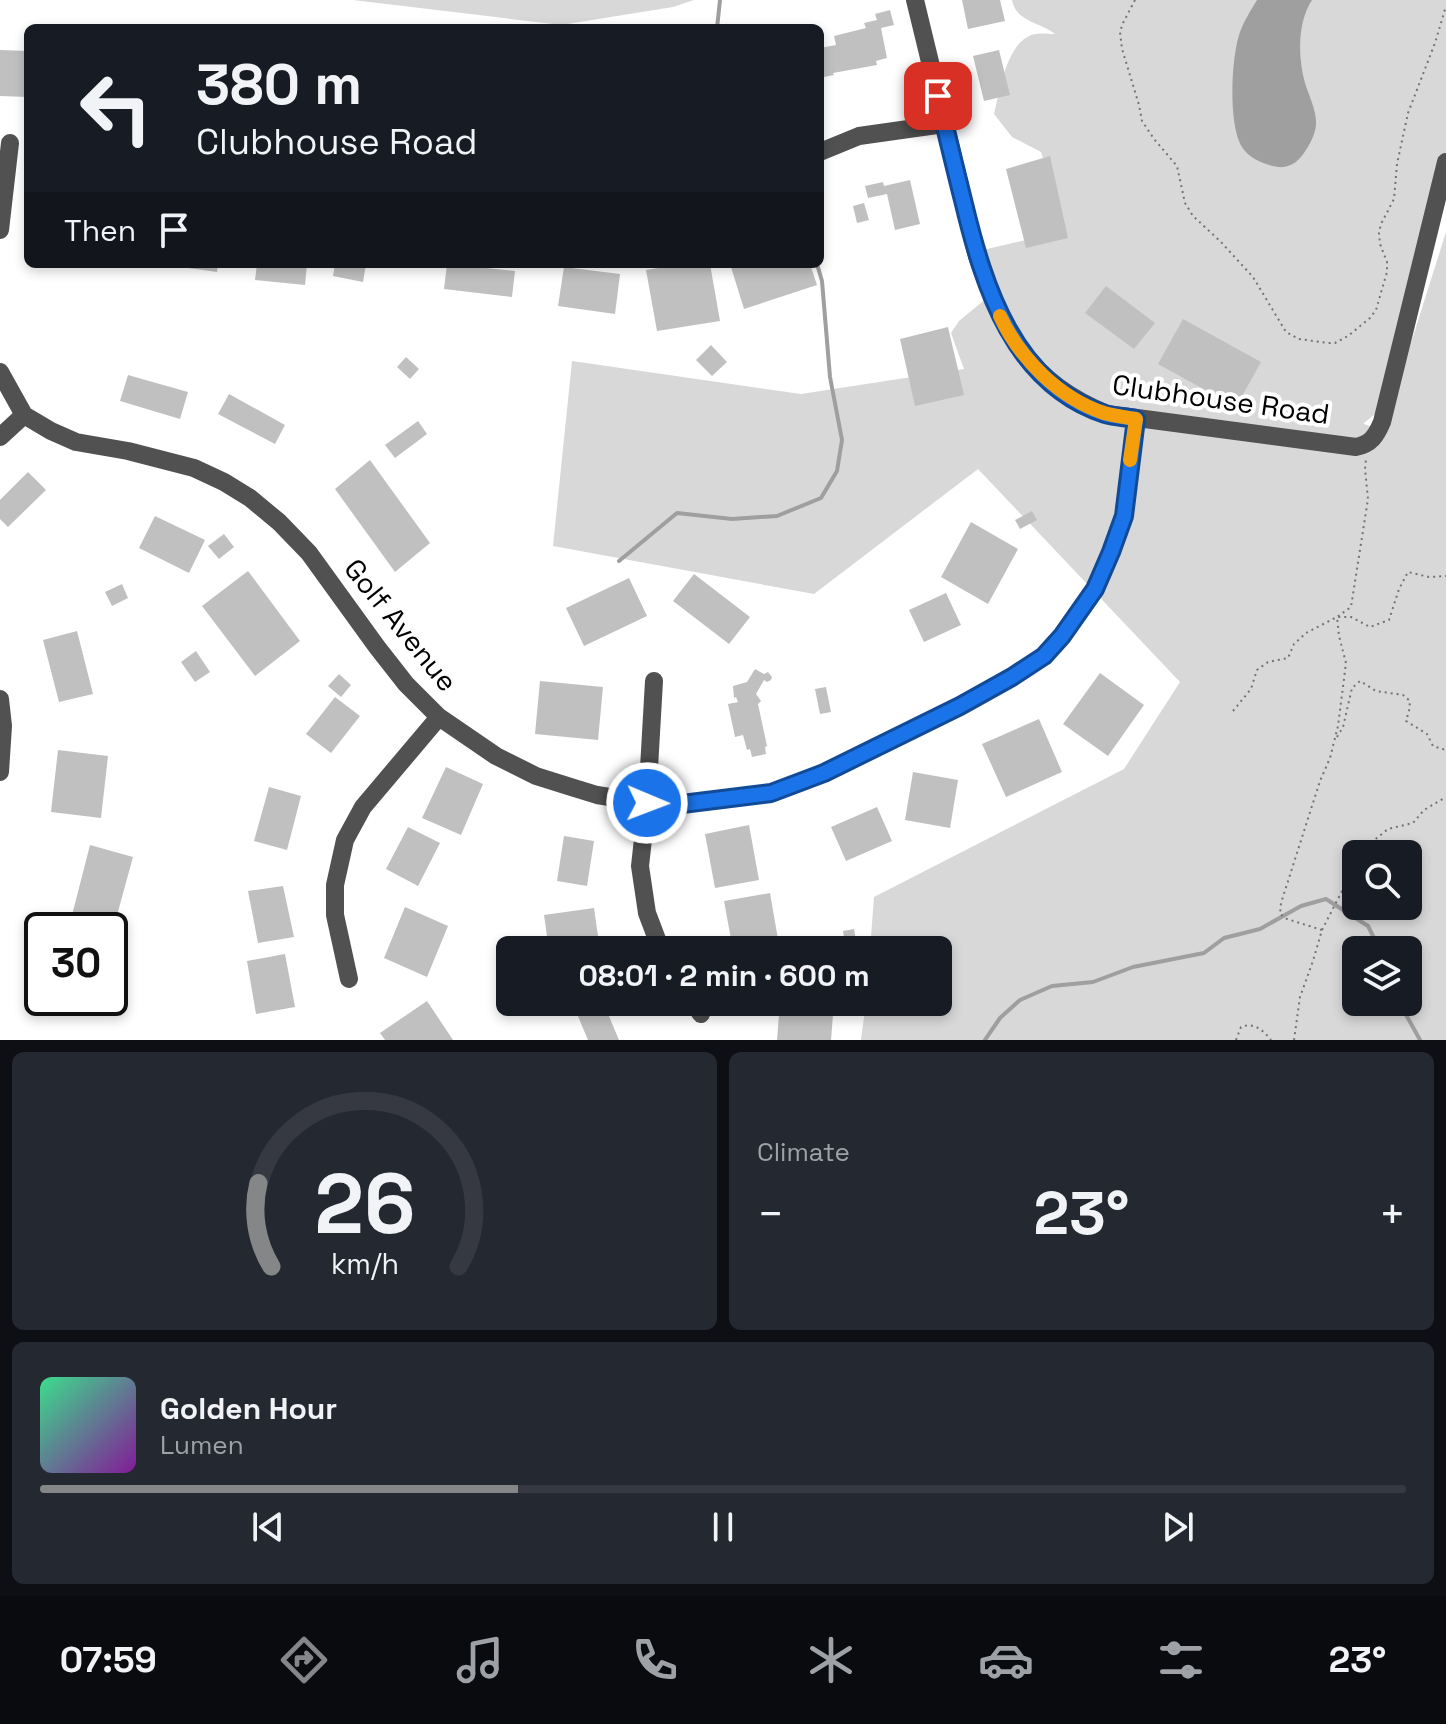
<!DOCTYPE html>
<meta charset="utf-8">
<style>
body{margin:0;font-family:"Space Grotesk",sans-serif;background:#242831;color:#f1f3f6;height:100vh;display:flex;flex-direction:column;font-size:30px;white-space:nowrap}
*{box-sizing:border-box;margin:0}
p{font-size:26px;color:#9ea1a6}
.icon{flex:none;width:44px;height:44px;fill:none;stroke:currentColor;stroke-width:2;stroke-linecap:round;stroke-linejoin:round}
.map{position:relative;height:1040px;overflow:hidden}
.panel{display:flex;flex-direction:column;gap:12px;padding:12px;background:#0d0f14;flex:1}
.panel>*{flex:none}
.banner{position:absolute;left:24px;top:24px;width:800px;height:244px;border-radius:12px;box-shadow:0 4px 12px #0003;background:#171b24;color:#f1f3f6;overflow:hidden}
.tools{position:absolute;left:1342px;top:840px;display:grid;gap:16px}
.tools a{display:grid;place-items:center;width:80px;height:80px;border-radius:12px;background:#171b24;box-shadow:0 4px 12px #0003;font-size:40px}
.speed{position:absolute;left:24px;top:912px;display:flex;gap:16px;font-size:40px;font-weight:700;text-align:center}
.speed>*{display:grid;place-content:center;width:104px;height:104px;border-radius:50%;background:#171b24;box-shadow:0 4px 12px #0003;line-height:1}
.speed .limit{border:4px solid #111;border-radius:12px;background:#fff;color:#111}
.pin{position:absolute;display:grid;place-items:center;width:68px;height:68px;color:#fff;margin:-34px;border-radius:16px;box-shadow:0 4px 12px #0006}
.me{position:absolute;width:88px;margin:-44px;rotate:91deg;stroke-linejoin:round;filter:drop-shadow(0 0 6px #0008)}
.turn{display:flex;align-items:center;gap:28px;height:168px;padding:0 40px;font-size:36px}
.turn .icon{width:104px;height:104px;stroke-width:2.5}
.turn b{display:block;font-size:56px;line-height:68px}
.then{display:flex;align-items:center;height:76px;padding:0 40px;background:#0003;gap:16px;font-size:30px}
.big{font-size:60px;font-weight:700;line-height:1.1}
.panel .widget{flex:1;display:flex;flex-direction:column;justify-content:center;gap:12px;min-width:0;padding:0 28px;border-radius:12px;background:#242831}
.panel .dial{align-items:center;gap:0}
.dial svg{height:208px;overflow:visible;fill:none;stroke:#363941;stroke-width:7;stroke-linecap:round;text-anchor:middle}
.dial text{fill:#f1f3f6;stroke:none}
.song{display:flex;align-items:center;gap:24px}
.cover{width:96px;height:96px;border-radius:12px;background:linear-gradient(135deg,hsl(150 70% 55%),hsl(290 70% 35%))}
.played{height:8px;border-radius:4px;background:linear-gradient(90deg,#858687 35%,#363941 35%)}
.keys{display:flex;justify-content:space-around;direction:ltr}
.heat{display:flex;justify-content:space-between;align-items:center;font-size:44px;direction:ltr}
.panel .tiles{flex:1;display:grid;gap:12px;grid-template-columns:1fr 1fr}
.widget:last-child{grid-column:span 2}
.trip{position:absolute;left:496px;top:936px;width:456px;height:80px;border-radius:12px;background:#171b24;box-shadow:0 4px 12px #0003;font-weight:700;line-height:80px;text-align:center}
.tabs{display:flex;height:128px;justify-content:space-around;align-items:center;background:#090b0e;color:#9ea1a6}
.tabs .icon{width:56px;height:56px}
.tabs .on{color:#858687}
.tabs b{font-size:36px;color:#f1f3f6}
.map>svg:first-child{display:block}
</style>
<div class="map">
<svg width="1446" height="1040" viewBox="0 0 1446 1040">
<rect width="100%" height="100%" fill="#fff"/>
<path fill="#d8d8d8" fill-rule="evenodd" d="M353 0H694L673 7 561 25Z
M1012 0H1446V188L1411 343 1446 232V1040H861L866 1002H938V950H870L874 897 1124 769 1180 682 978 469 814 594 553 546 572 361 801 394 964 369 951 333 959 321 988 297 983 250 1034 238 1050 181 1041 152 1012 137 994 114C1000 91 1007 38 1036 34 1042 33 1049 34 1055 34 1040 22 1016 22 1012 0ZM1394 399 1385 431 1364 424V423ZM1356 854H1408V906H1356ZM1356 950H1408V1002H1356Z"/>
<path fill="#9f9f9f" d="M1257 0H1312C1297 23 1298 58 1305 83 1309 96 1317 111 1316 125 1315 136 1307 150 1300 158 1293 166 1283 169 1273 166 1261 163 1249 158 1242 147 1228 125 1231 57 1240 32 1244 21 1251 10 1257 0Z"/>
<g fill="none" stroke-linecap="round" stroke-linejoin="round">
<path stroke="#9f9f9f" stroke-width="4" d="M717 28 720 0
M619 561 677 513 732 519 777 516 821 498 837 471 842 440 830 377 822 281 817 264
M1399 1002 1420 1040
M985 1040 1000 1018 1020 1000 1052 986 1093 982 1133 967 1204 953 1224 938 1260 929 1301 906 1326 899 1368 926 1380 950"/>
</g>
<path fill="#c0c0c0" d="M962 0H1000L1005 21 968 29Z
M890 10 894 25 881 28 887 58 876 61 877 65 833 73 834 75 824 77 820 64V48L836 45 834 36 866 28 864 23 877 20 875 14Z
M0 50 28 51V97L0 96Z
M999 50 1010 95 984 101 973 56Z
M1050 156 1068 238 1026 248 1006 169Z
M910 180 920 224 895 230 887 194 868 198 865 186 883 182 884 186Z
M864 203 869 220 857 223 853 206Z
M174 264H218L217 272 174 266Z
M257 264H307L305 285 255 280Z
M335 264H366L363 282 333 276Z
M447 264 515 271 512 297 444 289Z
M682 264H710L720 321 657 331 646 270Z
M730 264H810L817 285 744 309Z
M564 267 620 274 615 314 558 306Z
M1106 286 1155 323 1134 349 1085 313Z
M1183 319 1261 362 1236 407 1158 364Z
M948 327 964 395 915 406 900 339Z
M711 345 727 362 712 376 696 360Z
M406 357 419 369 410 379 397 367Z
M128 375 188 392 180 419 120 401Z
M229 394 285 425 275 444 218 414Z
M418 421 427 434 395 458 385 445Z
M370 460 430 543 395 572 335 489Z
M28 472 46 490 8 527 0 519V500Z
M1032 511 1037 520 1020 529 1015 520Z
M155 516 205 540 189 573 139 548Z
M971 522 1018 549 988 604 941 577Z
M224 534 234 547 219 559 208 546Z
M248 571 300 641 255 676 202 606Z
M694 574 750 617 729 644 673 601Z
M629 578 647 616 584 646 566 608Z
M122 584 128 598 112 606 105 592Z
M946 593 961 625 924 642 909 610Z
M77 631 93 694 59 702 43 640Z
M196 651 210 672 195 682 181 662Z
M755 669 764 674 768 672 772 677 771 680 767 682 764 680 756 694 761 701 758 704 767 746 765 747 766 754 752 757 750 749 747 750 743 735 735 737 728 704 738 702 736 697 734 698 733 686 747 682Z
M1100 673 1144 705 1108 756 1063 724Z
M339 674 351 685 341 697 328 686Z
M540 681 603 687 598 740 535 734Z
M826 687 831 712 820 714 815 689Z
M335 697 360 716 331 753 306 734Z
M1039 719 1062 772 1006 797 982 744Z
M58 750 108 756 101 818 51 812Z
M446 767 483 784 461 835 422 818Z
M913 772 958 780 950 828 905 820Z
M269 787 301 796 287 850 254 841Z
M877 807 892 841 846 861 831 827Z
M749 825 759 880 715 888 705 834Z
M408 827 440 843 418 886 386 869Z
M564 836 594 841 587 886 557 881Z
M90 845 133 857 113 930 71 919Z
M283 886 294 937 258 943 248 891Z
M770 893 779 945 753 950H733L724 901Z
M405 907 448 926 427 977 384 958Z
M594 908 600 950H549L544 915Z
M854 929 857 946 846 948 843 931Z
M285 954 295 1007 256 1014 247 961Z
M427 1001 453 1040H385L380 1033Z
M572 1002H603L619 1040H588Z
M780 1002H834L831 1040H777Z"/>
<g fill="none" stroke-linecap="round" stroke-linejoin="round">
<path stroke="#737373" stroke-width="2" stroke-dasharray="2 4" stroke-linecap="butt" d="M1135 0 1123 23 1120 32 1122 49 1139 105 1142 121 1154 139 1177 166 1185 203 1193 216 1220 241 1253 277 1286 332 1299 339 1328 343H1335L1348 336 1370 318 1376 310 1387 272V262L1380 244 1379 233 1381 224 1394 199 1397 164 1408 113 1435 43 1446 6
M1233 711 1251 689 1257 670 1268 662 1288 658 1294 644 1306 633 1337 617H1351L1370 627 1389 620 1399 589 1408 572 1429 577 1446 576
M1337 737 1343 727 1352 688 1360 681 1376 691 1403 695 1410 701 1409 711 1406 721 1427 734 1433 746 1446 750
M1357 854 1388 829 1413 823 1424 810 1446 797
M1322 930 1287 919 1280 914 1281 903 1320 781 1330 758 1338 726 1346 663 1339 636 1337 617 1351 607 1368 499 1365 469 1366 459
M1236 1040 1241 1027C1254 1022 1263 1030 1271 1040
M1294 1040 1300 997 1313 961 1322 930 1342 891 1356 855"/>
<path stroke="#515151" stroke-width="18" d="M915 0 977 256C1003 332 1028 382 1107 414L1356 447C1371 444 1376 436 1382 422L1446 162
M820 152 859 136 944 124
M0 230 10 143
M0 372 24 415 51 431 76 442 128 451 194 468 224 482 250 498 279 522 309 553 377 647 406 684 439 717 496 756 536 776 571 787 597 795 666 806 771 793 824 773 960 706 1012 677 1044 656 1062 636 1095 589 1111 552 1124 516 1136 419
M0 437 24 415
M654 681 647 803 640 866 647 913 661 950
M0 699 3 726 0 772
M349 979 335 915V885L345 840 363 807 439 717
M693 1002 701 1014"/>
</g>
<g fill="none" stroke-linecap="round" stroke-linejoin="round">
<g stroke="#114b97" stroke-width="20">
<path id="route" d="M647 803 666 806 771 793 824 773 960 706 1012 677 1044 656 1062 636 1095 589 1111 552 1124 516 1136 419C1126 417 1115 417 1105 414 1014 384 984 287 964 204 955 168 946 132 938 96"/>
</g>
<use href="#route" stroke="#1a73e8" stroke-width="14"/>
<path stroke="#f59e0b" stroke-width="14" d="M1000 316C1020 359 1059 398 1104 413 1114 416 1125 417 1136 419L1130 460"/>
</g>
<g text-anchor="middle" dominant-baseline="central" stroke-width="8" stroke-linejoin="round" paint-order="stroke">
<g font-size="28" fill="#000" stroke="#fff">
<text transform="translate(1221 399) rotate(8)">Clubhouse Road</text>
<text transform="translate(401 625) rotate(51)">Golf Avenue</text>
</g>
</g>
</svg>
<div class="tools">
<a><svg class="icon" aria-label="search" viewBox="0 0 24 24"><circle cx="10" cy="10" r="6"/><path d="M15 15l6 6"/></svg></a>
<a><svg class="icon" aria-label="layers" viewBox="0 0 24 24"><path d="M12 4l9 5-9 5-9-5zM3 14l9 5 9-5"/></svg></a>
</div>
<div class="speed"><div class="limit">30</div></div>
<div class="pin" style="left:938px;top:96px;background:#d93025"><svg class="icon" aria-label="arrive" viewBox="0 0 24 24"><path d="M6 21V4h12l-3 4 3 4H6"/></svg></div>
<svg class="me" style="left:647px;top:803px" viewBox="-20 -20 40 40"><circle r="17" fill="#1a73e8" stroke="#fff" stroke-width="3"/><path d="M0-11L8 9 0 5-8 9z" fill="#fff"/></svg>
<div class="trip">08:01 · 2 min · 600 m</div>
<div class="banner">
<div class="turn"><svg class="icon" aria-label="left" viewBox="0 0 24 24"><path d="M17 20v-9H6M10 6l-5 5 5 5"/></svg><div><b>380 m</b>Clubhouse Road</div></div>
<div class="then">Then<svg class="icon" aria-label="arrive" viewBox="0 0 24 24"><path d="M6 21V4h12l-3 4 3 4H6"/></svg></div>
</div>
</div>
<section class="panel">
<div class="tiles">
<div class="widget dial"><svg viewBox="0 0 100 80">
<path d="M14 69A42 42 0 1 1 86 69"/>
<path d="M14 69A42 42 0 0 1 9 37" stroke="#858687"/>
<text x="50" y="56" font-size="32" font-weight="700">26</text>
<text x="50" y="72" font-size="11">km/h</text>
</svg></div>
<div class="widget"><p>Climate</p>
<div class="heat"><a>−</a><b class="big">23°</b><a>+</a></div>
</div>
<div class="widget">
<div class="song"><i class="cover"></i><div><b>Golden Hour</b><p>Lumen</p></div></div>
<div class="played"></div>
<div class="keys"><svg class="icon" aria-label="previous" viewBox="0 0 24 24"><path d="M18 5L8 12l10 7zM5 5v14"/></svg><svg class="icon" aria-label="pause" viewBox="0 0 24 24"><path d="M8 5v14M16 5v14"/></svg><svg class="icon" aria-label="next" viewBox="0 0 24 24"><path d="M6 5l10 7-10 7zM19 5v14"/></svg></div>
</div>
</div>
</section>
<nav class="tabs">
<b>07:59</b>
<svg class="icon on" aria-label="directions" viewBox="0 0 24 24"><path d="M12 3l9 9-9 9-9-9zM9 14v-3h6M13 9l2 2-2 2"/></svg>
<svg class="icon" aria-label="music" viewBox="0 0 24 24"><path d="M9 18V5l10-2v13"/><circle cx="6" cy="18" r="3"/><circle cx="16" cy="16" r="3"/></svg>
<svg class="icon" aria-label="phone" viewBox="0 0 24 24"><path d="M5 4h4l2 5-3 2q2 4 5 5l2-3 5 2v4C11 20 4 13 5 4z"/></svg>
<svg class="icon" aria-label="climate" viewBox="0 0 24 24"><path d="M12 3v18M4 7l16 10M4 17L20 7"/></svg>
<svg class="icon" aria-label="car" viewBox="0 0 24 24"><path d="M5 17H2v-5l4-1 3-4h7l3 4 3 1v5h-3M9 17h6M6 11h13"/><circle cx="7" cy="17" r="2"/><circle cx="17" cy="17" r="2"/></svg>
<svg class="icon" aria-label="filters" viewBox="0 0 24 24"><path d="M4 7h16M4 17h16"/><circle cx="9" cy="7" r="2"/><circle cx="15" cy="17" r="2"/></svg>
<b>23°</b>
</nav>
